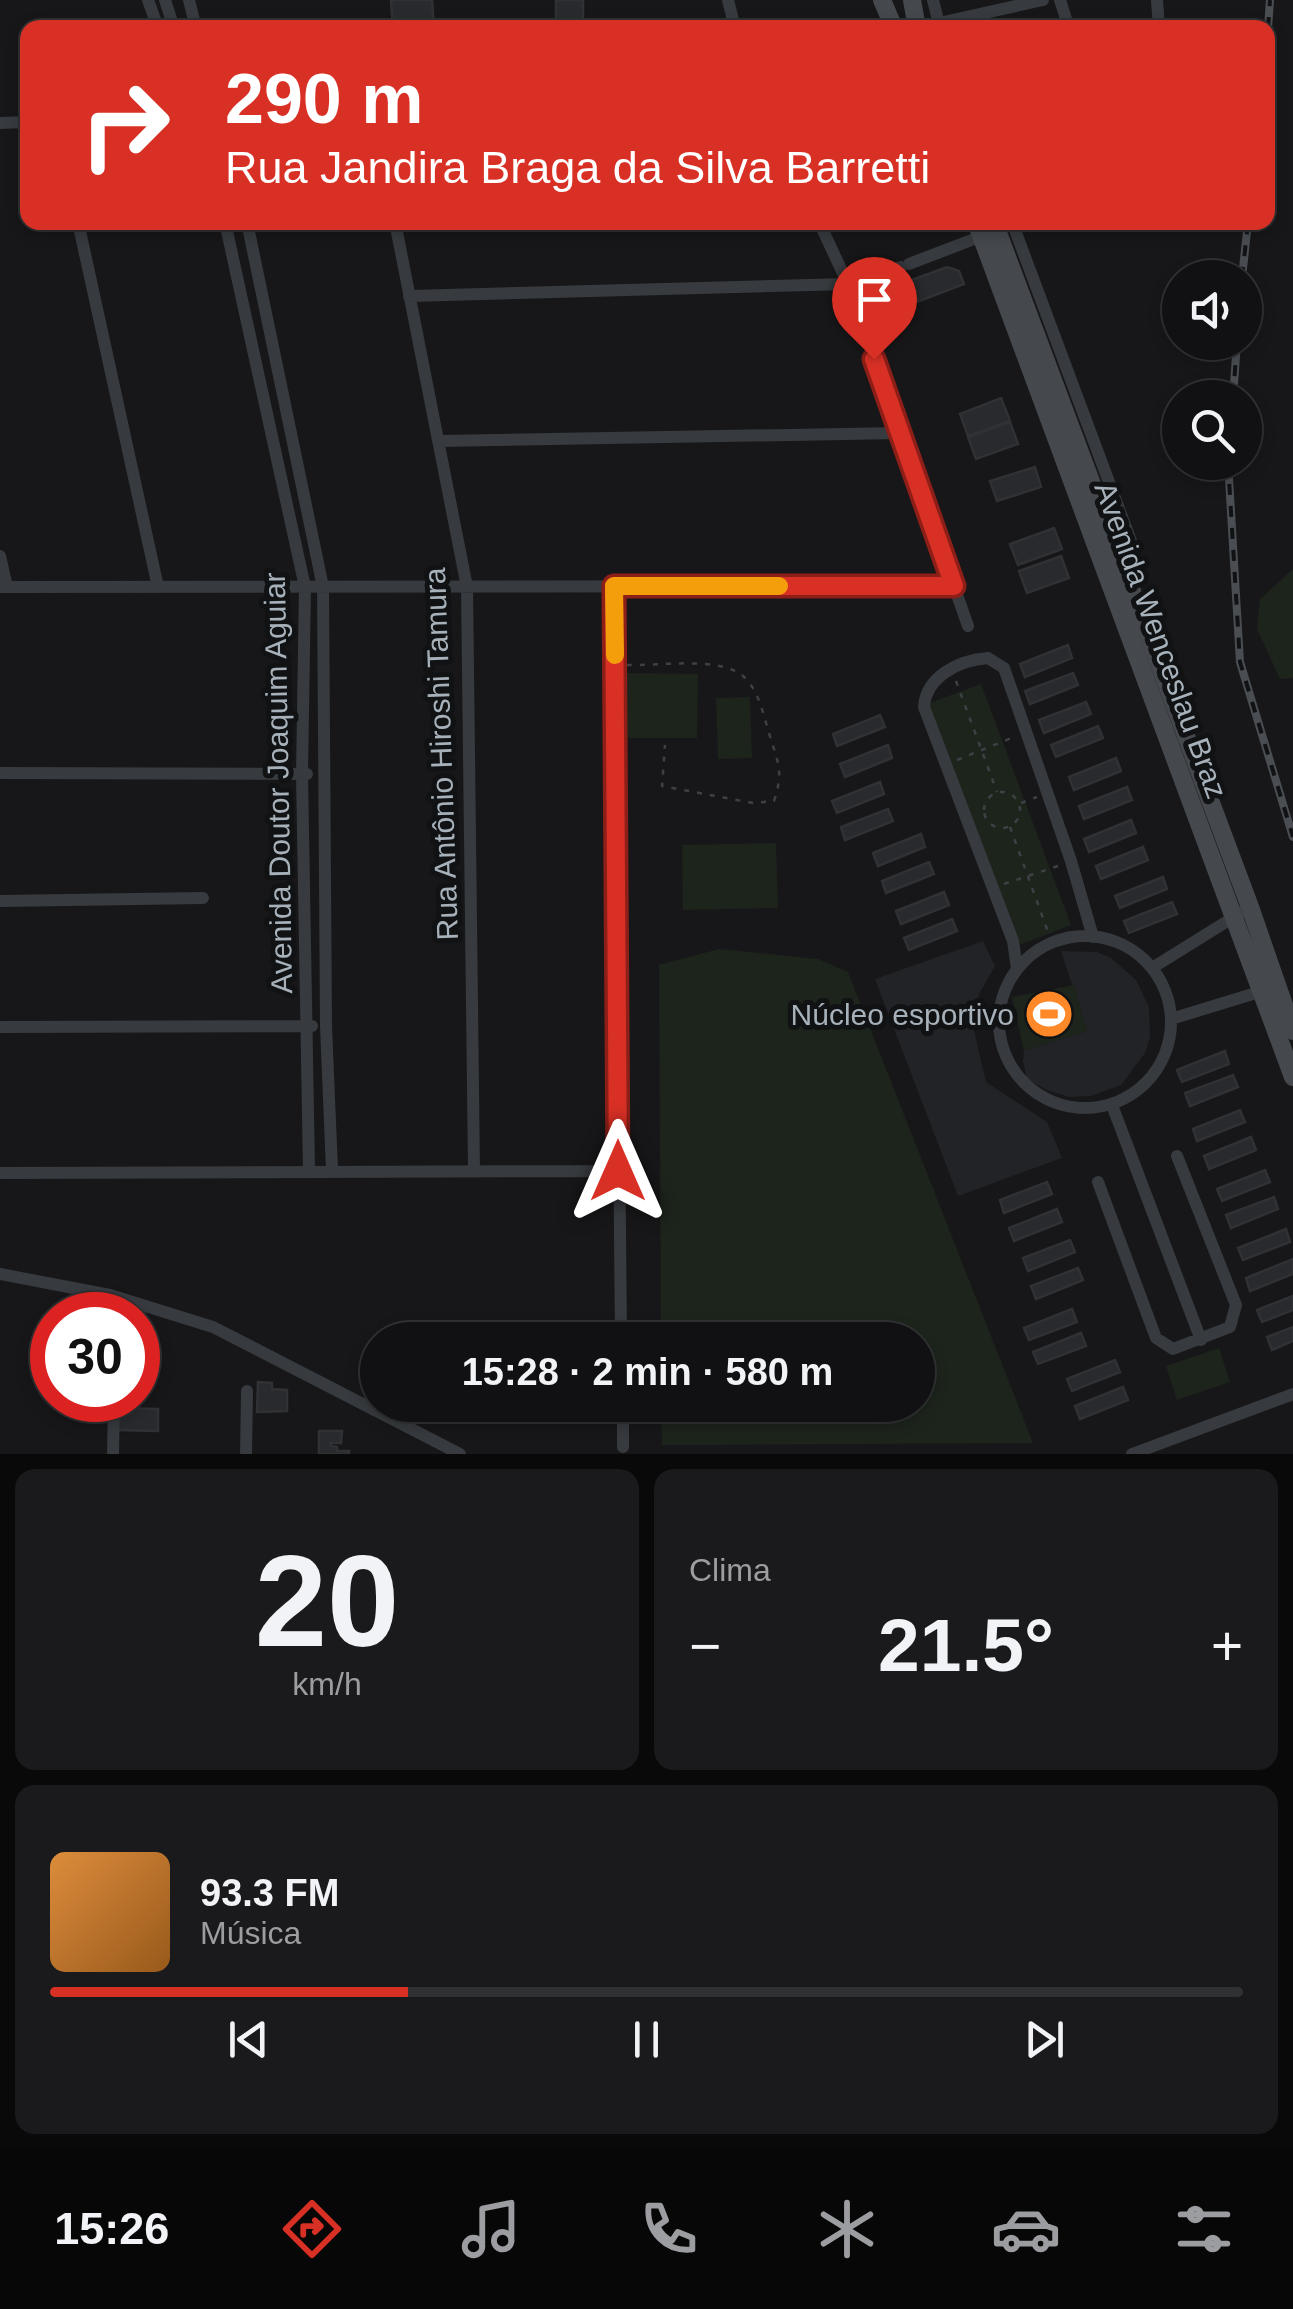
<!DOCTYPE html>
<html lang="pt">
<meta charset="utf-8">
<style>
body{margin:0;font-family:Arial,sans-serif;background:#1a1a1c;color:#f1f3f6;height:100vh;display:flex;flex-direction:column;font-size:38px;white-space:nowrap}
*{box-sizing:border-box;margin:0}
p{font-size:32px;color:#9c9da0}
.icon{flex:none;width:55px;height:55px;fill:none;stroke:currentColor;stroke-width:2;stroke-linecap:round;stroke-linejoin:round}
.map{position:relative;height:1454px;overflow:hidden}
.sheet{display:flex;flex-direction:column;gap:15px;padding:15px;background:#09090a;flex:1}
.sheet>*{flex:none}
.guide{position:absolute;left:20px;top:20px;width:1255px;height:210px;border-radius:20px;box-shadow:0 5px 15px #0003,0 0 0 2px #303133;background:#d93025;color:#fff;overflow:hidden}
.tools{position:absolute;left:1162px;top:260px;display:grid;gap:20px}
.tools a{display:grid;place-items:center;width:100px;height:100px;border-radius:50%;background:#111113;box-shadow:0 5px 15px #0003,0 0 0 2px #303133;font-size:50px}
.speed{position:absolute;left:30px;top:1292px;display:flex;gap:20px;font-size:50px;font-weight:700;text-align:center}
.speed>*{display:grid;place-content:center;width:130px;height:130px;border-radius:50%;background:#111113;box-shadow:0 5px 15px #0003,0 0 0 2px #303133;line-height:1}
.speed .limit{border:15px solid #d22;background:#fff;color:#111}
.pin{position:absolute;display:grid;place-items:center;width:85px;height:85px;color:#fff;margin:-102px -42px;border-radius:50% 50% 50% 0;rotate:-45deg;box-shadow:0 0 10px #0007}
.pin .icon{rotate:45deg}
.me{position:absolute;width:110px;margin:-55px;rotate:0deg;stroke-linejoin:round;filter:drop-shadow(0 0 8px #0008)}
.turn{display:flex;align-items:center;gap:35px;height:210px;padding:0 40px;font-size:45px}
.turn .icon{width:130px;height:130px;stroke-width:2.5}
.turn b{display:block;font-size:70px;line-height:85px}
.big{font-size:75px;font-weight:700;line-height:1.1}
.sheet .tile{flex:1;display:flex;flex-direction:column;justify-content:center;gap:15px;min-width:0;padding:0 35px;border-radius:20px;background:#1a1a1c}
.sheet .dial{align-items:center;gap:0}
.dial b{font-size:130px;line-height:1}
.song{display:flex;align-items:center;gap:30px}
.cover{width:120px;height:120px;border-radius:15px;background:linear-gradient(135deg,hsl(30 70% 55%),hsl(30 70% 35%))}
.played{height:10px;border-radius:5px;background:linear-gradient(90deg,#d93025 30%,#303133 30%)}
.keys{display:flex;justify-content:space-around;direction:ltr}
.heat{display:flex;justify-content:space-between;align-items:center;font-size:55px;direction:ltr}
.sheet .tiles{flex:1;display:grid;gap:15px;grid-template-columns:1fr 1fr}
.tile:last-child{grid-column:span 2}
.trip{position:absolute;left:360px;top:1322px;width:575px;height:100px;border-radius:50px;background:#111113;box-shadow:0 5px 15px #0003,0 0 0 2px #303133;font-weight:700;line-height:100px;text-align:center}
.dock{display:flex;height:160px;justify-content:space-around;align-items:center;background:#070708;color:#9c9da0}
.dock .icon{width:70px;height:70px}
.dock .active{color:#d93025}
.dock b{font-size:45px;color:#f1f3f6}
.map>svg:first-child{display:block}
</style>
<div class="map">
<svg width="1293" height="1454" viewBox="0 0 1293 1454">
<rect width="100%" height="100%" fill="#171719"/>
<path fill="#222326" d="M983 941 995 966 979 994 974 1030 986 1082 1047 1122 1062 1158 958 1196 875 979Z
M1061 951 1097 952 1111 958 1136 980 1149 1007 1150 1037 1145 1053 1121 1085 1091 1096 1069 1097 1047 1090 1027 1079 1023 1061 1024 1051 1087 1031Z"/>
<path fill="#1d241c" d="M1293 569V678L1280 679 1257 629 1260 599Z
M625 673 698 674 697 738H624Z
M981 684 1071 925 1017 946 927 704Z
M750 697 752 758 718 759 716 698Z
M776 843 778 908 683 910 682 845Z
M719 949 818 959 848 972 1033 1443 662 1445 661 1405H918V1340H661L659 965Z
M1074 985 1087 1031 1024 1051 1012 997Z
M1219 1348 1230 1382 1177 1400 1166 1366Z"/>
<path fill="#292a2d" stroke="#303135" stroke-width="2.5" d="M391 0H432L434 28H393Z
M556 0H583V28H556Z
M947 267 959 271 964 284 917 302 909 281Z
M1001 398 1010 421 968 436 960 414Z
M1010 422 1018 444 976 459 968 437Z
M1035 467 1041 487 997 501 990 481Z
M1054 528 1062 549 1018 565 1010 544Z
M1061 556 1069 578 1027 593 1019 571Z
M1068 645 1072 658 1025 677 1020 664Z
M1073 673 1078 685 1030 704 1025 691Z
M1086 702 1091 714 1044 733 1039 720Z
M880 715 885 727 837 746 833 734Z
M1098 726 1103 738 1056 757 1051 745Z
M888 745 892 758 845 777 840 764Z
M1116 758 1121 771 1074 790 1069 777Z
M880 782 884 794 837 813 832 801Z
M1127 787 1132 800 1084 819 1079 806Z
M888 809 893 821 845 840 841 827Z
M1131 820 1136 833 1089 852 1084 839Z
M921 834 925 847 878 866 873 853Z
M1143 847 1148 860 1101 879 1096 866Z
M929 862 934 874 886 893 882 881Z
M1163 877 1167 889 1120 908 1115 896Z
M944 892 949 905 901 924 896 911Z
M1172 902 1177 914 1129 933 1124 921Z
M952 919 957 931 909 950 904 938Z
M1225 1051 1229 1064 1182 1082 1177 1070Z
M1233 1075 1238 1087 1190 1106 1185 1093Z
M1240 1110 1245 1122 1197 1141 1193 1129Z
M1251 1137 1256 1150 1209 1169 1204 1156Z
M1265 1170 1270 1182 1222 1201 1217 1189Z
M1047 1182 1052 1194 1004 1213 1000 1200Z
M1274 1197 1278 1209 1231 1228 1226 1215Z
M1057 1209 1062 1222 1014 1241 1009 1228Z
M1286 1229 1290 1242 1243 1260 1238 1248Z
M1070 1240 1075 1252 1028 1271 1023 1258Z
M1293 1259V1274L1250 1291 1246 1278Z
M1078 1268 1083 1280 1036 1299 1031 1286Z
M1293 1296V1310L1262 1322 1257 1310Z
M1072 1309 1077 1322 1029 1340 1024 1328Z
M1293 1327V1341L1272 1350 1267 1337Z
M1081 1333 1086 1346 1038 1364 1033 1352Z
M1115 1360 1120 1372 1072 1391 1067 1379Z
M44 1365H52V1387L45 1388Z
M258 1382 272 1383V1389L287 1390V1411L257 1412Z
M1123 1387 1128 1400 1080 1419 1075 1406Z
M116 1408 158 1409V1431L116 1430Z
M319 1431H342L341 1443H330L331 1446 337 1447V1451H349V1454H319Z"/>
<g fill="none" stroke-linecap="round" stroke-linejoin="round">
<path stroke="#3d4145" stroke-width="2.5" stroke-dasharray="5 8" stroke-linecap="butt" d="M627 665C657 666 720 656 743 676 759 690 763 714 769 733 778 763 784 771 774 801L753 803 662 786 665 745
M956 681 997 792
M957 760 1014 737
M984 810a18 18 0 1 1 36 0a18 18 0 1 1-36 0Z
M1021 803 1037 797
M1010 827 1052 943
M1004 884 1058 866"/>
<path stroke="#373a3e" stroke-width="12" d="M148 0 158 28
M165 0 174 28
M189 0 196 28
M728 0 735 28
M933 0 940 28
M1060 0 1069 28
M1157 0 1159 28
M939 23 1043 0
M0 123 28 122
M78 222 158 587
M225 222 305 587 302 774 309 1170
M247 222 323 587 326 1026 332 1170
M395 222 467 587 474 1171
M819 222 848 284 968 626
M1012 222 1134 549 1129 582
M909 264 987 234
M409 296 848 284 901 267
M440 441 900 433
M0 556 7 587
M614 586 621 1340
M0 587 954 586
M0 773 307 774
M0 901 203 898
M999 1022a86 86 0 1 1 172 0a86 86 0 1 1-172 0Z
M1152 968 1250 907
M1017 969 1013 941 924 707C926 676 960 660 988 658L1004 668 1071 861 1093 937
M1171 1019 1269 989
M0 1027 312 1026
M1112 1105 1201 1340
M0 1173 617 1171
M1098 1182 1156 1338 1173 1349 1230 1327 1236 1305 1177 1156
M0 1274 110 1295 213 1327 460 1454
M623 1405V1447
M113 1454 114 1400
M246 1454 247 1391
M1132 1454 1293 1394"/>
<path stroke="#45494e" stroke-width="18" d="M882 0 894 28
M912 0 917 28
M976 222 1293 1077
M994 222 1250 907 1293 1031"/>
<g stroke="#4a4e53" stroke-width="8">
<path id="rail" d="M1268 28 1270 0
M1242 278 1248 222
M1233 398 1237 342
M1228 462 1240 662 1293 837"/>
</g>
<use href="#rail" stroke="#111214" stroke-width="4" stroke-dasharray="11" stroke-linecap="butt"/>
</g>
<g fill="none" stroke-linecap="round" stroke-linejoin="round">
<g stroke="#8d1f18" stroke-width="25">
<path id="route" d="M618 1171 614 586H954L874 359"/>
</g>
<use href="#route" stroke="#d93025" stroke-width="18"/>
<path stroke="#f59e0b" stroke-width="18" d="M615 655 614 586H779"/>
</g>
<defs>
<g id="stadium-disc" transform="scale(2.5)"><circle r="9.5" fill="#ff8828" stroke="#111214"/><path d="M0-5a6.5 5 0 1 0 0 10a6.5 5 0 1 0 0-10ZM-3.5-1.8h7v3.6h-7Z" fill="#fff"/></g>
</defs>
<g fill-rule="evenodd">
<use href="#stadium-disc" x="1049" y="1014"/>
</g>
<g text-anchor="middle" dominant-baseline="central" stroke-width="10" stroke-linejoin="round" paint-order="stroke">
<g font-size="30" fill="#a7b1ba" stroke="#111214">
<text transform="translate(1161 640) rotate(70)">Avenida Wenceslau Braz</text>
<text transform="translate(441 754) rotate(-92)">Rua Antônio Hiroshi Tamura</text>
<text transform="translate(278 783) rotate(-91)">Avenida Doutor Joaquim Aguiar</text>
</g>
<g font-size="30" fill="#a7b1ba" stroke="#111214" text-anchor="end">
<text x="1014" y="1014">Núcleo esportivo</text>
</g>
</g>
</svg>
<div class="tools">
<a><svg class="icon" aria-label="sound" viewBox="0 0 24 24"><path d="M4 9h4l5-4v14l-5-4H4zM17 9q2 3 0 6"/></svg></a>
<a><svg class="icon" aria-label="search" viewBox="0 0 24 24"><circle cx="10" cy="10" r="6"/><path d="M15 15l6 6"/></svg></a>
</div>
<div class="speed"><div class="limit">30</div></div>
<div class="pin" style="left:874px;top:359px;background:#d93025"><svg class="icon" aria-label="arrive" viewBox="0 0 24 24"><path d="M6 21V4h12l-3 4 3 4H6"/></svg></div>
<svg class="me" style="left:618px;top:1171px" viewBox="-20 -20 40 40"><path d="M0-17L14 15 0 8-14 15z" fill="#d93025" stroke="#fff" stroke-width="4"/></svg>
<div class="trip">15:28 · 2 min · 580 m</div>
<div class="guide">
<div class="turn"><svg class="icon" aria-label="right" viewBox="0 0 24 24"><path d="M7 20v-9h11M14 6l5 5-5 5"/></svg><div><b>290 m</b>Rua Jandira Braga da Silva Barretti</div></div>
</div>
</div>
<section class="sheet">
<div class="tiles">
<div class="tile dial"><b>20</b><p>km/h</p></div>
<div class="tile"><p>Clima</p>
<div class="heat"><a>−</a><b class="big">21.5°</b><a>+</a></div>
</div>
<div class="tile">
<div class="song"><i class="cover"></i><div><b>93.3 FM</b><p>Música</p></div></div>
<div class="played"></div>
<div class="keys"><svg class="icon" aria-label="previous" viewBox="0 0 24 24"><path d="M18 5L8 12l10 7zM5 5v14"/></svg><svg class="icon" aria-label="pause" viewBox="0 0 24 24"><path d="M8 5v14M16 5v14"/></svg><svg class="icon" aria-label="next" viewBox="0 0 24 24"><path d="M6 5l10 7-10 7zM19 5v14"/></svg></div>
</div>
</div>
</section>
<nav class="dock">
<b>15:26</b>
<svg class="icon active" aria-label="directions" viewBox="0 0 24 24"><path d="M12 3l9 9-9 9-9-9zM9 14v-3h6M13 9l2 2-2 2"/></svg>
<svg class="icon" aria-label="music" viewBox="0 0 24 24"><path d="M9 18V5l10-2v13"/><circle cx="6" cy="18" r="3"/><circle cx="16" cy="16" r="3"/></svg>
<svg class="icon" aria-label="phone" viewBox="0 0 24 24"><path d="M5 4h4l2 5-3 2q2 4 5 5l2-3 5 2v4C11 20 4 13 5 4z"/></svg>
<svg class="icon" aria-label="climate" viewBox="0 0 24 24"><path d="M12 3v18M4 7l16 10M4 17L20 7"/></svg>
<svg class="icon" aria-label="car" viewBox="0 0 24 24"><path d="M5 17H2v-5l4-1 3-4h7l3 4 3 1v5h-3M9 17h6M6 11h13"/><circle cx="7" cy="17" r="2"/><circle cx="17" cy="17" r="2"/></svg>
<svg class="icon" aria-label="filters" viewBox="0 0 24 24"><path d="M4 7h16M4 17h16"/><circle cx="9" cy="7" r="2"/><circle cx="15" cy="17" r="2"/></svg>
</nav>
